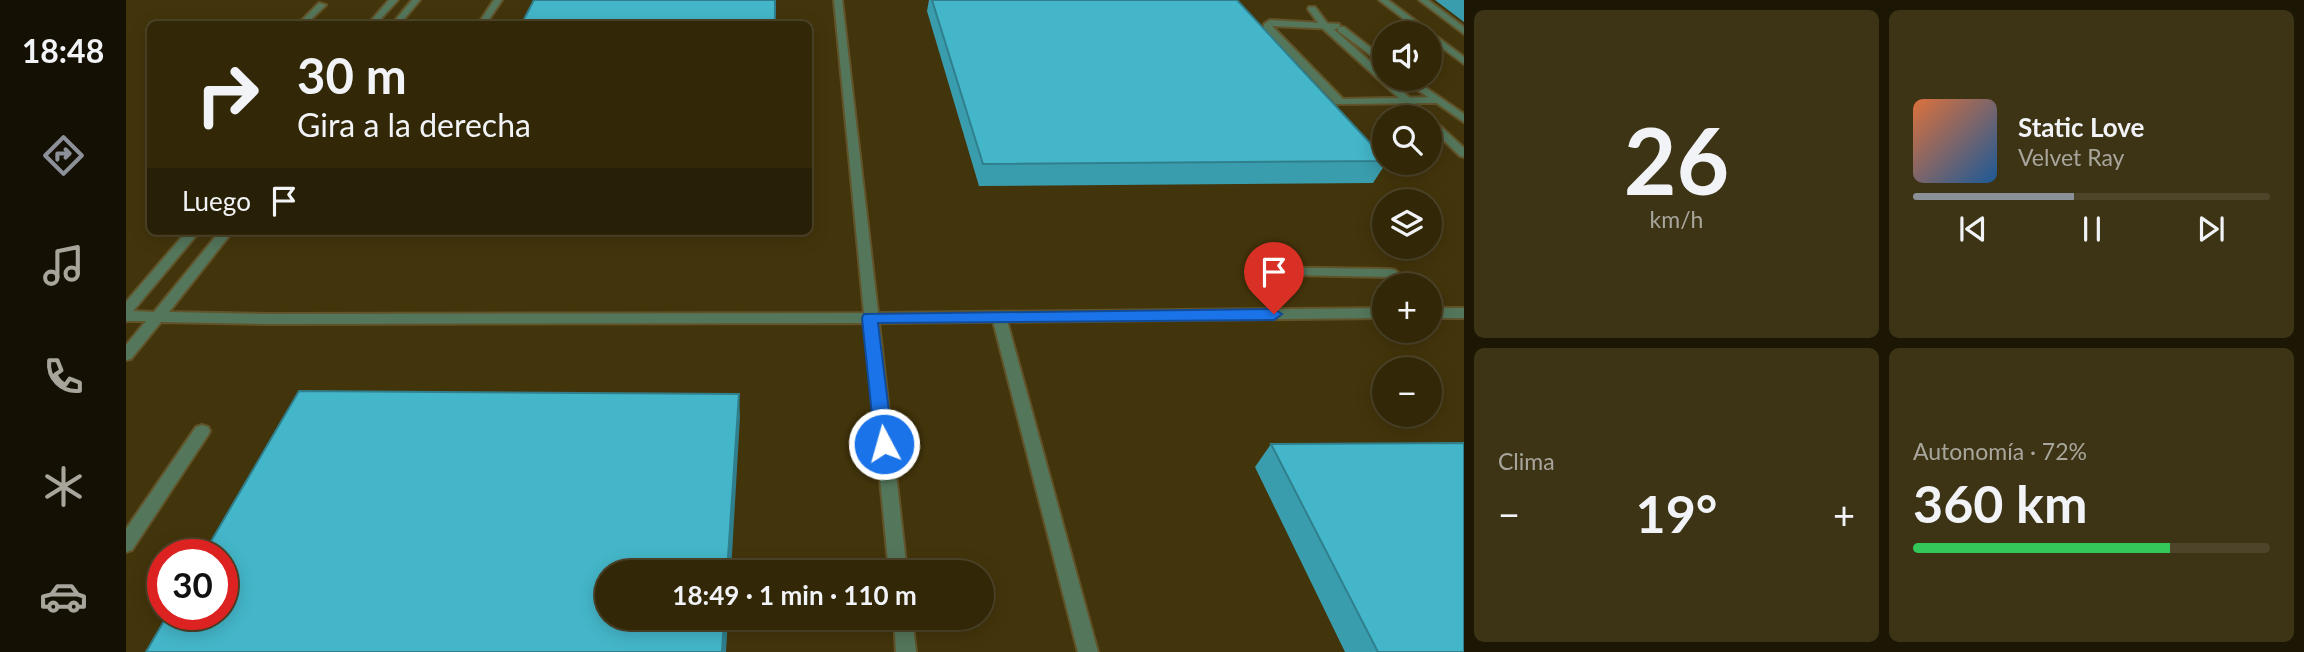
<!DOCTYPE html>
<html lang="es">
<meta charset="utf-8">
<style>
body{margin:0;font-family:Lato,sans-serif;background:#3d3416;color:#f1f3f6;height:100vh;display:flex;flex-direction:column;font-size:26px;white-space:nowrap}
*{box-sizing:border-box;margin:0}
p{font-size:23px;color:#a8a69c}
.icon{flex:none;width:38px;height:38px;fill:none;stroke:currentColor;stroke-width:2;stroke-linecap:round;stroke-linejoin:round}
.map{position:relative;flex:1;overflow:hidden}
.sheet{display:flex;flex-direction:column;gap:10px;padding:10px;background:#1c1604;width:840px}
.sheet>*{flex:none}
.banner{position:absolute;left:21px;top:21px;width:665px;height:214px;border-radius:10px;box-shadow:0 4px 18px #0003,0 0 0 2px #4d4429;background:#322808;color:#f1f3f6;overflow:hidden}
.controls{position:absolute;left:1246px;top:21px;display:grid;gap:14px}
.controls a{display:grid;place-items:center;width:70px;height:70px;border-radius:50%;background:#322808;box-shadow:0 4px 18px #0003,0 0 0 2px #4d4429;font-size:35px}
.speed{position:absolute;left:21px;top:539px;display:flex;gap:14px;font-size:35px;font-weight:700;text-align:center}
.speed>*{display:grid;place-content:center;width:91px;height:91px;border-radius:50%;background:#322808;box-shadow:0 4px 18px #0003,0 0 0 2px #4d4429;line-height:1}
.speed .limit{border:10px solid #d22;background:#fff;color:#111}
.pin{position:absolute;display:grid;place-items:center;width:60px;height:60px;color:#fff;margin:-72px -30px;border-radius:50% 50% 50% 0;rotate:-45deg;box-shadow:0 0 7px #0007}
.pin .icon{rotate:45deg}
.me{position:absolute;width:77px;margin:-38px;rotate:354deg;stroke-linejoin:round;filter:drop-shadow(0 0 5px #0008)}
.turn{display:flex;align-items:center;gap:24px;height:147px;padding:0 35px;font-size:32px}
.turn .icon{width:91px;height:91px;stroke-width:2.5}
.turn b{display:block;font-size:49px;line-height:60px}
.then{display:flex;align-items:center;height:66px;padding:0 35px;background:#0003;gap:14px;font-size:26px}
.big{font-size:52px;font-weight:700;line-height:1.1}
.sheet .card{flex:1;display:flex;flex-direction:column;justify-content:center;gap:10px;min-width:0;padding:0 24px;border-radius:10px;background:#3d3416}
.sheet .dial{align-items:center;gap:0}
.dial b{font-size:91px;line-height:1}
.song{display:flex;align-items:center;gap:21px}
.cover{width:84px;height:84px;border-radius:10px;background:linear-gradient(135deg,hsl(20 70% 55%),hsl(210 70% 35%))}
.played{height:7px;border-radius:4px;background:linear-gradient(90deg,#8c9099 45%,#4d4429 45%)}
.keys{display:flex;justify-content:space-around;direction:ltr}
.heat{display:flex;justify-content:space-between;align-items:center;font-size:38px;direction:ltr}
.charge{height:10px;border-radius:5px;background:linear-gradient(90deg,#34c759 72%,#4d4429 0)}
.sheet .tiles{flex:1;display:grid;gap:10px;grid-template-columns:repeat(2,1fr)}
.trip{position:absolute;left:469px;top:560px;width:399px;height:70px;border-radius:35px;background:#322808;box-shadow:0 4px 18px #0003,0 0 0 2px #4d4429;font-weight:700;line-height:70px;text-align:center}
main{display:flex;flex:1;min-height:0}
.tabs{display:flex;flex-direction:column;width:126px;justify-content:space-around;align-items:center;background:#141003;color:#a8a69c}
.tabs .icon{width:49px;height:49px}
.tabs .active{color:#8c9099}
.tabs b{font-size:32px;color:#f1f3f6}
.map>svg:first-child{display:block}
</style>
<main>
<nav class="tabs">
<b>18:48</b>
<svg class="icon active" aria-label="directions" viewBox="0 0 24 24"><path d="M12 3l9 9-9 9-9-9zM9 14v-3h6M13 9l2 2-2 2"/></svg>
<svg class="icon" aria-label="music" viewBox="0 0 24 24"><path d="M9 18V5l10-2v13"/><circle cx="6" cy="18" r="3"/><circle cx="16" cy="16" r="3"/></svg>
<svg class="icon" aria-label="phone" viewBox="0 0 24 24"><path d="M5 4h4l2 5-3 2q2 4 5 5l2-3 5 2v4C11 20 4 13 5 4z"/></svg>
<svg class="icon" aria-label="climate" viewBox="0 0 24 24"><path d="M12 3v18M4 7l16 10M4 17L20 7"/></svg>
<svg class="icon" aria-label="car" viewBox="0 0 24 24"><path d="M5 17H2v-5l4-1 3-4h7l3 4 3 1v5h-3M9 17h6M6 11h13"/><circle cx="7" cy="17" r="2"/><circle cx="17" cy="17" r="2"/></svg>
</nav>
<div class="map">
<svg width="1338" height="652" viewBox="0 0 1338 652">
<rect width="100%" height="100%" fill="#43350b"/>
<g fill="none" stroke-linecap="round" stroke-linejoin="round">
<g stroke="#61532a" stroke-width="4">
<path id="service" d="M368 0H376L360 24H352Z
M1253 0H1262L1338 57V64L1304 39V33H1296Z
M1293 0H1302L1338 27V34Z
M193 3 200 5 180 24H172Z
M1144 20 1213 24 1214 26 1210 29 1146 26 1217 99 1310 97 1315 100 1310 103 1210 104 1138 28V24Z
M1127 267 1264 269 1269 270 1286 285H1271L1261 277 1122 274 1120 271 1122 268Z
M873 312 880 317 972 652H952L866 317Z
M76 425 82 427 84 431 82 435 6 550 0 552V529L70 427Z"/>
</g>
<g stroke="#61532a" stroke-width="4">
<path id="minor" d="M263 0H272L250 24H242Z
M286 0H294L274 24H266Z
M708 0H716L752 313 1258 308V318L753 323 781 572H763L739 323 143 324 35 322 5 359 0 360V345L20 321H0V302L61 231H74L7 311 28 312 94 231H107L43 312 143 314 738 313Z
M1183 7H1189L1201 23 1258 74V79H1263L1338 148V157L1334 156 1304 127V117H1294L1195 27 1182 9Z
M1212 27H1218L1258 58V65L1212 31Z
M1276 79H1287L1338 114V122Z
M1304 308H1338V318H1304Z
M768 618H786L790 652H770Z"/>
</g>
<use href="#service" fill="#54775b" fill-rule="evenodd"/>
<use href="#minor" fill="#54775b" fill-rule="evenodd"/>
</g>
<path fill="#3a9dad" d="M650 0 649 24H396V23Z
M803 0H1111L1258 158V163H1260L1247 183 853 186 801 11Z
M1309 0H1338V22Z
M1145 444 1338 652H1219L1129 467Z"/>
<path fill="#307f8d" d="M613 394 614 417 605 572H601Z
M598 618H602L600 652H596Z"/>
<path fill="#44b6c9" stroke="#307f8d" stroke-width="2" d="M408 0H649V21L396 23Z
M806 0H1111L1258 158V161L857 164Z
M173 391 613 394 601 572H481V618H598L596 652H20L42 614H96V555H77Z
M1338 443V652H1252L1145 444Z"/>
<path fill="#1a73e8" stroke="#114b97" stroke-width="2" d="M1148 309 1156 314 1148 320 752 323 767 444 765 450 758 452 752 450 749 444 736 318 738 314Z"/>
</svg>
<div class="controls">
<a><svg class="icon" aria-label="sound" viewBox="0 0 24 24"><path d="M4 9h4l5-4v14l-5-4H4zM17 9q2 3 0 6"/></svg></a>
<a><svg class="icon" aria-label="search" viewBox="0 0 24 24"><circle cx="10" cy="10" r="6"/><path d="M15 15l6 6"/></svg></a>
<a><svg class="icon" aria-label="layers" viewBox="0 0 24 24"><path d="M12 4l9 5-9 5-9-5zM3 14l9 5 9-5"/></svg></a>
<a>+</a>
<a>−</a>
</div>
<div class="speed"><div class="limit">30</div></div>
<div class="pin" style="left:1148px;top:314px;background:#d93025"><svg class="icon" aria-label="arrive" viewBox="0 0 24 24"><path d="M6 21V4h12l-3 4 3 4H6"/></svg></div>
<svg class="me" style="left:758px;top:444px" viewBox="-20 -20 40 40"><circle r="17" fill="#1a73e8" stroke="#fff" stroke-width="3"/><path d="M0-11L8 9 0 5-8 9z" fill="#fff"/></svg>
<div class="trip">18:49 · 1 min · 110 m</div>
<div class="banner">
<div class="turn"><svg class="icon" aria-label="right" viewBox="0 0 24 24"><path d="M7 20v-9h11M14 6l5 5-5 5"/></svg><div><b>30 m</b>Gira a la derecha</div></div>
<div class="then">Luego<svg class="icon" aria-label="arrive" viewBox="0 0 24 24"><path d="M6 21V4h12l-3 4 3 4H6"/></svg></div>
</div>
</div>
<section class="sheet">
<div class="tiles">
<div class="card dial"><b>26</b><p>km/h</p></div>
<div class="card">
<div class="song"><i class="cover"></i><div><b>Static Love</b><p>Velvet Ray</p></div></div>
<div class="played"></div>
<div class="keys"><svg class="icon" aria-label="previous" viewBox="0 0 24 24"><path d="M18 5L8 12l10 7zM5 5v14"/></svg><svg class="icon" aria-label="pause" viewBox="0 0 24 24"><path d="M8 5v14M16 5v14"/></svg><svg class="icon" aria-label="next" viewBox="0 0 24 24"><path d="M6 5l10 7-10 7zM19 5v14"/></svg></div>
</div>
<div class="card"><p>Clima</p>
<div class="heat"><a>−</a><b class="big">19°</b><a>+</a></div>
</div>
<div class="card"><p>Autonomía · 72%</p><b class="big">360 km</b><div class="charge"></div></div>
</div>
</section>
</main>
